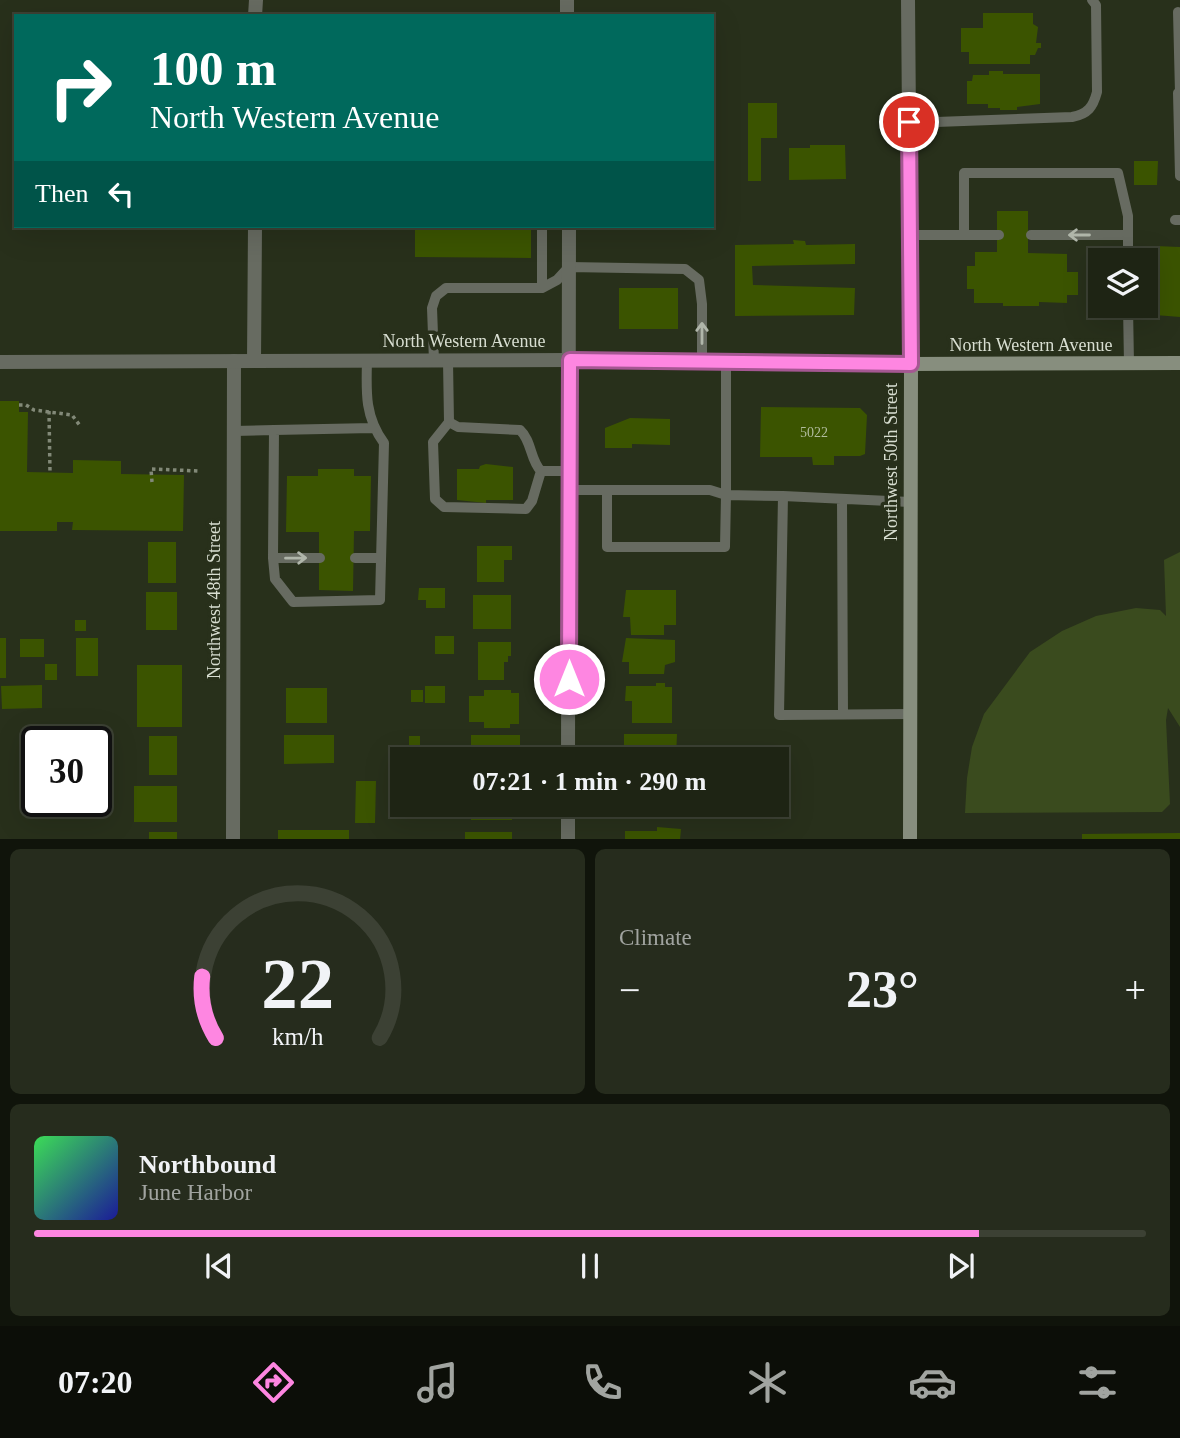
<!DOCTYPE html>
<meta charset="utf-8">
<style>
body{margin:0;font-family:"Times New Roman",serif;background:#262c1d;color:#f1f3f6;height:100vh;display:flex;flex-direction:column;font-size:26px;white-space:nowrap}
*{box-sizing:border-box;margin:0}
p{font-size:23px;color:#a1a4a0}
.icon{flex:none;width:38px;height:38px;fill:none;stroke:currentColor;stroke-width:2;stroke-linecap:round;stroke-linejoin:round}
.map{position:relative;height:839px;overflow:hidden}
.panel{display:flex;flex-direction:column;gap:10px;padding:10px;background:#10140b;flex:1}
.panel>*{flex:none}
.guide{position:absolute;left:14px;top:14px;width:700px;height:214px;border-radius:0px;box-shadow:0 7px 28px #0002,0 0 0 2px #3c4134;background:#00695c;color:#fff;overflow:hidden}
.tools{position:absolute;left:1088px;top:248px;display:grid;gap:14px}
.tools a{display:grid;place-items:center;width:70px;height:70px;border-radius:0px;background:#1e2414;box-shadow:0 7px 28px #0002,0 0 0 2px #3c4134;font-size:35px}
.speed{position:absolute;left:21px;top:726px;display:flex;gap:14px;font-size:35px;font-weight:700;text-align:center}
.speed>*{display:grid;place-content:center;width:91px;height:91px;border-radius:50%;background:#1e2414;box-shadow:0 7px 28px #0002,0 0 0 2px #3c4134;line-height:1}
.speed .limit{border:4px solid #111;border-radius:10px;background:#fff;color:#111}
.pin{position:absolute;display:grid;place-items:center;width:60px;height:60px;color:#fff;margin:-30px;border:4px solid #fff;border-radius:50%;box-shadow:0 2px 7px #0007}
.me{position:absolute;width:77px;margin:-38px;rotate:0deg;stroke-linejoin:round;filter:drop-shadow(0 0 5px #0008)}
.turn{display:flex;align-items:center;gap:24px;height:147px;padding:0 21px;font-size:32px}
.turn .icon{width:91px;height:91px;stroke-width:2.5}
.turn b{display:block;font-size:49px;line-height:60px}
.then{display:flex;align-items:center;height:66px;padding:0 21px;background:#0003;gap:14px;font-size:26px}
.big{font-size:52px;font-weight:600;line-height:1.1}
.panel .widget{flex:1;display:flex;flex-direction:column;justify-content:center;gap:10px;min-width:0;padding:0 24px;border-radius:10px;background:#262c1d}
.panel .dial{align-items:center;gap:0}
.dial svg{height:182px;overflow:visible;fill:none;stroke:#3c4134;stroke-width:7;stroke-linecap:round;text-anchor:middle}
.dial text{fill:#f1f3f6;stroke:none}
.song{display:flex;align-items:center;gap:21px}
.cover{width:84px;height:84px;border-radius:10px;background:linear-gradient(135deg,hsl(130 70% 55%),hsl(240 70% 35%))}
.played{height:7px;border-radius:4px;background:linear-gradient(90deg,#fe86e1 85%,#3c4134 85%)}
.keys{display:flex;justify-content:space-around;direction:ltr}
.heat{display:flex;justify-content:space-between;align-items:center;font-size:38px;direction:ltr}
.panel .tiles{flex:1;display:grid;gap:10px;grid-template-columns:1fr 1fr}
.widget:last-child{grid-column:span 2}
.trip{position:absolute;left:390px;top:747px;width:399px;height:70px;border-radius:0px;background:#1e2414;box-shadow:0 7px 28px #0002,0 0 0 2px #3c4134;font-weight:600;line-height:70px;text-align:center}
.dock{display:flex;height:112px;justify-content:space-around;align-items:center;background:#0c0e08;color:#a1a4a0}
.dock .icon{width:49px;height:49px}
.dock .active{color:#fe86e1}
.dock b{font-size:32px;color:#f1f3f6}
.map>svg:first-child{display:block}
</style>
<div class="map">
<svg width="1180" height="840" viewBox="0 0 1180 840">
<rect width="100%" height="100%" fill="#28301b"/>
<path fill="#3a4b1e" d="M1180 552V727L1168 708 1166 720 1170 804 1162 812 965 813 967 778 972 747 984 714 1030 652 1062 631 1096 616 1136 608 1160 610 1166 616 1164 560Z"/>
<path fill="#3b5400" d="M983 13H1033V24L1038 27 1036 43H1041V48H1038L1035 55H1030V64H969V52H961V28H983Z
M989 71H1003V74H1040V104L1017 107V110H1000V108H988V104H967V81H972L973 75H989Z
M748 103H777V138H761V181H748Z
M810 145H845L846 179 789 180V148H810Z
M1134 161H1158L1157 185H1134Z
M997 211H1028V253L1067 254V272H1078V295H1067V303L1039 302V306H1003V303H974V289H967V266H975V252H997Z
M415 226H531V258L415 257Z
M793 240 805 241 806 245 855 244V264L752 266 753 285 855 288 854 315 735 316V245L794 244Z
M1155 246 1180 247V317L1155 315Z
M619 288H678V329H619Z
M0 401H19V412H28L27 472 73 473V460L121 461V474L184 475 183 531 72 530 73 522H57V531H0Z
M761 407 860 408 867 415 865 454 860 456H834V465H813L812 457H760Z
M630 418 670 419V445L632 444V448H605V428Z
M486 464 513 467V500H486V503L457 500V469H479L480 466Z
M318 469H354V476H371L370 531H354L353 591 319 590V532H286L287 476H318Z
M148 542H176V583H148Z
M477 546H512V560H504V582H477Z
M419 588H445V608H426V600H418Z
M626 590H676V625H664V635H631L630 617H623Z
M146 592H177V630H146Z
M473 595H511V629H473Z
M75 620H86V631H75Z
M435 636H454V654H435Z
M0 638H6V678H0Z
M76 638H98V676H76Z
M626 638 675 640V662L665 665 664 674H629V662H622Z
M20 639H44V657H20Z
M478 642H511V656H508V662H504V680H478Z
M45 664H57V680H45Z
M137 665H182V727H137Z
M656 683H665V687H672V723H632V701H625L626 686H656Z
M42 685V708L2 709 1 686Z
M425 686H445V703H425Z
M286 688H327V723H286Z
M411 690H423V702H411Z
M484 690H511V693H519V724H510V728H484V722H469V696H484Z
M624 734H677L676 758 624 760Z
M284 735H334V763L284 764Z
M471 735H520V760H471Z
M149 736H177V775H149Z
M409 736H420V756H409Z
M356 781H376L375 823H355Z
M134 786H177V822H134Z
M471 805H512V820H471Z
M623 805H674V818H659V815H646V810H641V817H625Z
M657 827 681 829 680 840H625V831H657Z
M278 830H349V840H278Z
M149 832H177V840H149Z
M465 832H512V840H465Z
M1180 833V840H1082V834Z"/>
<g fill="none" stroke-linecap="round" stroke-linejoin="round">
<path stroke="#828978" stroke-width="3.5" stroke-dasharray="3.5 3.5" stroke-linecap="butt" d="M19 405H26L34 410 72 415 81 427
M49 411 50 473
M152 482 151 469 199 471"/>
<path stroke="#676b61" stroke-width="10" d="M1178 12 1180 93
M1178 93 1180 176
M909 123 1072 117C1088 114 1093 107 1097 92L1096 5 1092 0
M1175 220H1180
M910 235H964V173H1118L1128 216V261
M964 235H999
M1031 235H1128
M542 288V226
M1128 306 1129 364
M434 361 432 308 436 296 446 288H542L557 280 569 267 685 269 699 280 702 304V362
M448 361 449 422 458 427 520 430C532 441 530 460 541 471H569
M726 363V495L783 496
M449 422 433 442 435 499 444 507 526 509 532 501 541 471
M274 430 373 428
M234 431 274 430 273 558 275 579 293 602 380 600 384 443C365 417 366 393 367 361
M569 490H710L726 495 725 547H607V490
M842 499 843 714
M273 558H320
M355 558H381
M910 714 779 715 783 496 910 502"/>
<path stroke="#676b61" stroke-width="14" d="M567 0V16
M255 16 256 0
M254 361 255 226
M568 760 569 226
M233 840 234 361
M568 840V805"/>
<path stroke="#676b61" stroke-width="14" d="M0 362 570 360 911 364 908 0"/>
<path stroke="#878e7e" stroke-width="14" d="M910 840 911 364 1180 363"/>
</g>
<defs><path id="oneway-shaft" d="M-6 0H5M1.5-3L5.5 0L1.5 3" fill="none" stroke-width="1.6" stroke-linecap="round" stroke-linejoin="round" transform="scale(1.75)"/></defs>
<g stroke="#b0b6aa">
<use href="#oneway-shaft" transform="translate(1079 235) rotate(180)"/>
<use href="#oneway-shaft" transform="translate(702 333) rotate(-90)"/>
<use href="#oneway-shaft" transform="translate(296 558) rotate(-1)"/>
</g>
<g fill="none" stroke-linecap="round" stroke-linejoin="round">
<g stroke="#a55792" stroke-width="18">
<path id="route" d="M569 679 570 360 911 364 909 122"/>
</g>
<use href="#route" stroke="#fe86e1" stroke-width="12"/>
</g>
<g text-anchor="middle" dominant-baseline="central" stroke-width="7" stroke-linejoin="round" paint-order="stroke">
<g font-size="14" fill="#b1bc9d">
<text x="814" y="432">5022</text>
</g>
<g font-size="18" fill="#d8ded1" stroke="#28301b">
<text x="464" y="341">North Western Avenue</text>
<text x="1031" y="345">North Western Avenue</text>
<text transform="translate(891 462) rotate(-90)">Northwest 50th Street</text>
<text transform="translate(214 600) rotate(-90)">Northwest 48th Street</text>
</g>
</g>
</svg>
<div class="tools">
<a><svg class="icon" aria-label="layers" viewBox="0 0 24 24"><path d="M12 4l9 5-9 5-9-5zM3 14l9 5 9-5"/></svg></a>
</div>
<div class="speed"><div class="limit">30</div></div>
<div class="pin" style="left:909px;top:122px;background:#d93025"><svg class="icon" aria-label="arrive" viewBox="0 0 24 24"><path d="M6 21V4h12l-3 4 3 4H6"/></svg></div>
<svg class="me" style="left:569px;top:679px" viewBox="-20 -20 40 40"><circle r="17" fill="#fe86e1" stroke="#fff" stroke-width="3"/><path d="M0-11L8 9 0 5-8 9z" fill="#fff"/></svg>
<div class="trip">07:21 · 1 min · 290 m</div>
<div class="guide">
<div class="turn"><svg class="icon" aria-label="right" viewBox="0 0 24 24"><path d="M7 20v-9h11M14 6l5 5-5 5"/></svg><div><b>100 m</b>North Western Avenue</div></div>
<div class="then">Then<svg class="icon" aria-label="left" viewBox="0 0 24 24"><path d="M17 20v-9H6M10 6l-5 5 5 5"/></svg></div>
</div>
</div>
<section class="panel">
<div class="tiles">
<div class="widget dial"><svg viewBox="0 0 100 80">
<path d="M14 69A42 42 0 1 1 86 69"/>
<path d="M14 69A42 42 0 0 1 8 42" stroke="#fe86e1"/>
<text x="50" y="56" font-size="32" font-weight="700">22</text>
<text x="50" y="72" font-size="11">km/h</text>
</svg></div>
<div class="widget"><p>Climate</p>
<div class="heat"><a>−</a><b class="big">23°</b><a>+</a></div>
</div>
<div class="widget">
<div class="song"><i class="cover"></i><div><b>Northbound</b><p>June Harbor</p></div></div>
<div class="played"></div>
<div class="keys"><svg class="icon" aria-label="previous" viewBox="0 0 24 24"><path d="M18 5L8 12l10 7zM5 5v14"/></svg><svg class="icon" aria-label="pause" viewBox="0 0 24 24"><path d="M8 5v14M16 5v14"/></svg><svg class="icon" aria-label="next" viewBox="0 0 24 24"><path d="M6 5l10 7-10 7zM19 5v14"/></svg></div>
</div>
</div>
</section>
<nav class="dock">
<b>07:20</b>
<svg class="icon active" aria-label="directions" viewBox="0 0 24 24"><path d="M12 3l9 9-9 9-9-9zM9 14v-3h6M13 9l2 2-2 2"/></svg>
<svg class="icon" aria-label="music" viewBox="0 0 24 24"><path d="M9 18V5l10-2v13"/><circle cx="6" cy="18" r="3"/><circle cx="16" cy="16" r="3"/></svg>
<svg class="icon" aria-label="phone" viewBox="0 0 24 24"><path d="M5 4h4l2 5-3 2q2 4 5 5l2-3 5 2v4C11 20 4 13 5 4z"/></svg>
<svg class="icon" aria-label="climate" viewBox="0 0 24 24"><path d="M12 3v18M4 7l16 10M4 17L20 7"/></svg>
<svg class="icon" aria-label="car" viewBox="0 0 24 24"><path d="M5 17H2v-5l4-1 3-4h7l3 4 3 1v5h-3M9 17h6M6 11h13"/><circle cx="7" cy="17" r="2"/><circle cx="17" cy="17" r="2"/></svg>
<svg class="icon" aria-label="filters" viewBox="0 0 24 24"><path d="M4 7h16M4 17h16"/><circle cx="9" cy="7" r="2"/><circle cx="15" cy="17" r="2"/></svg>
</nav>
